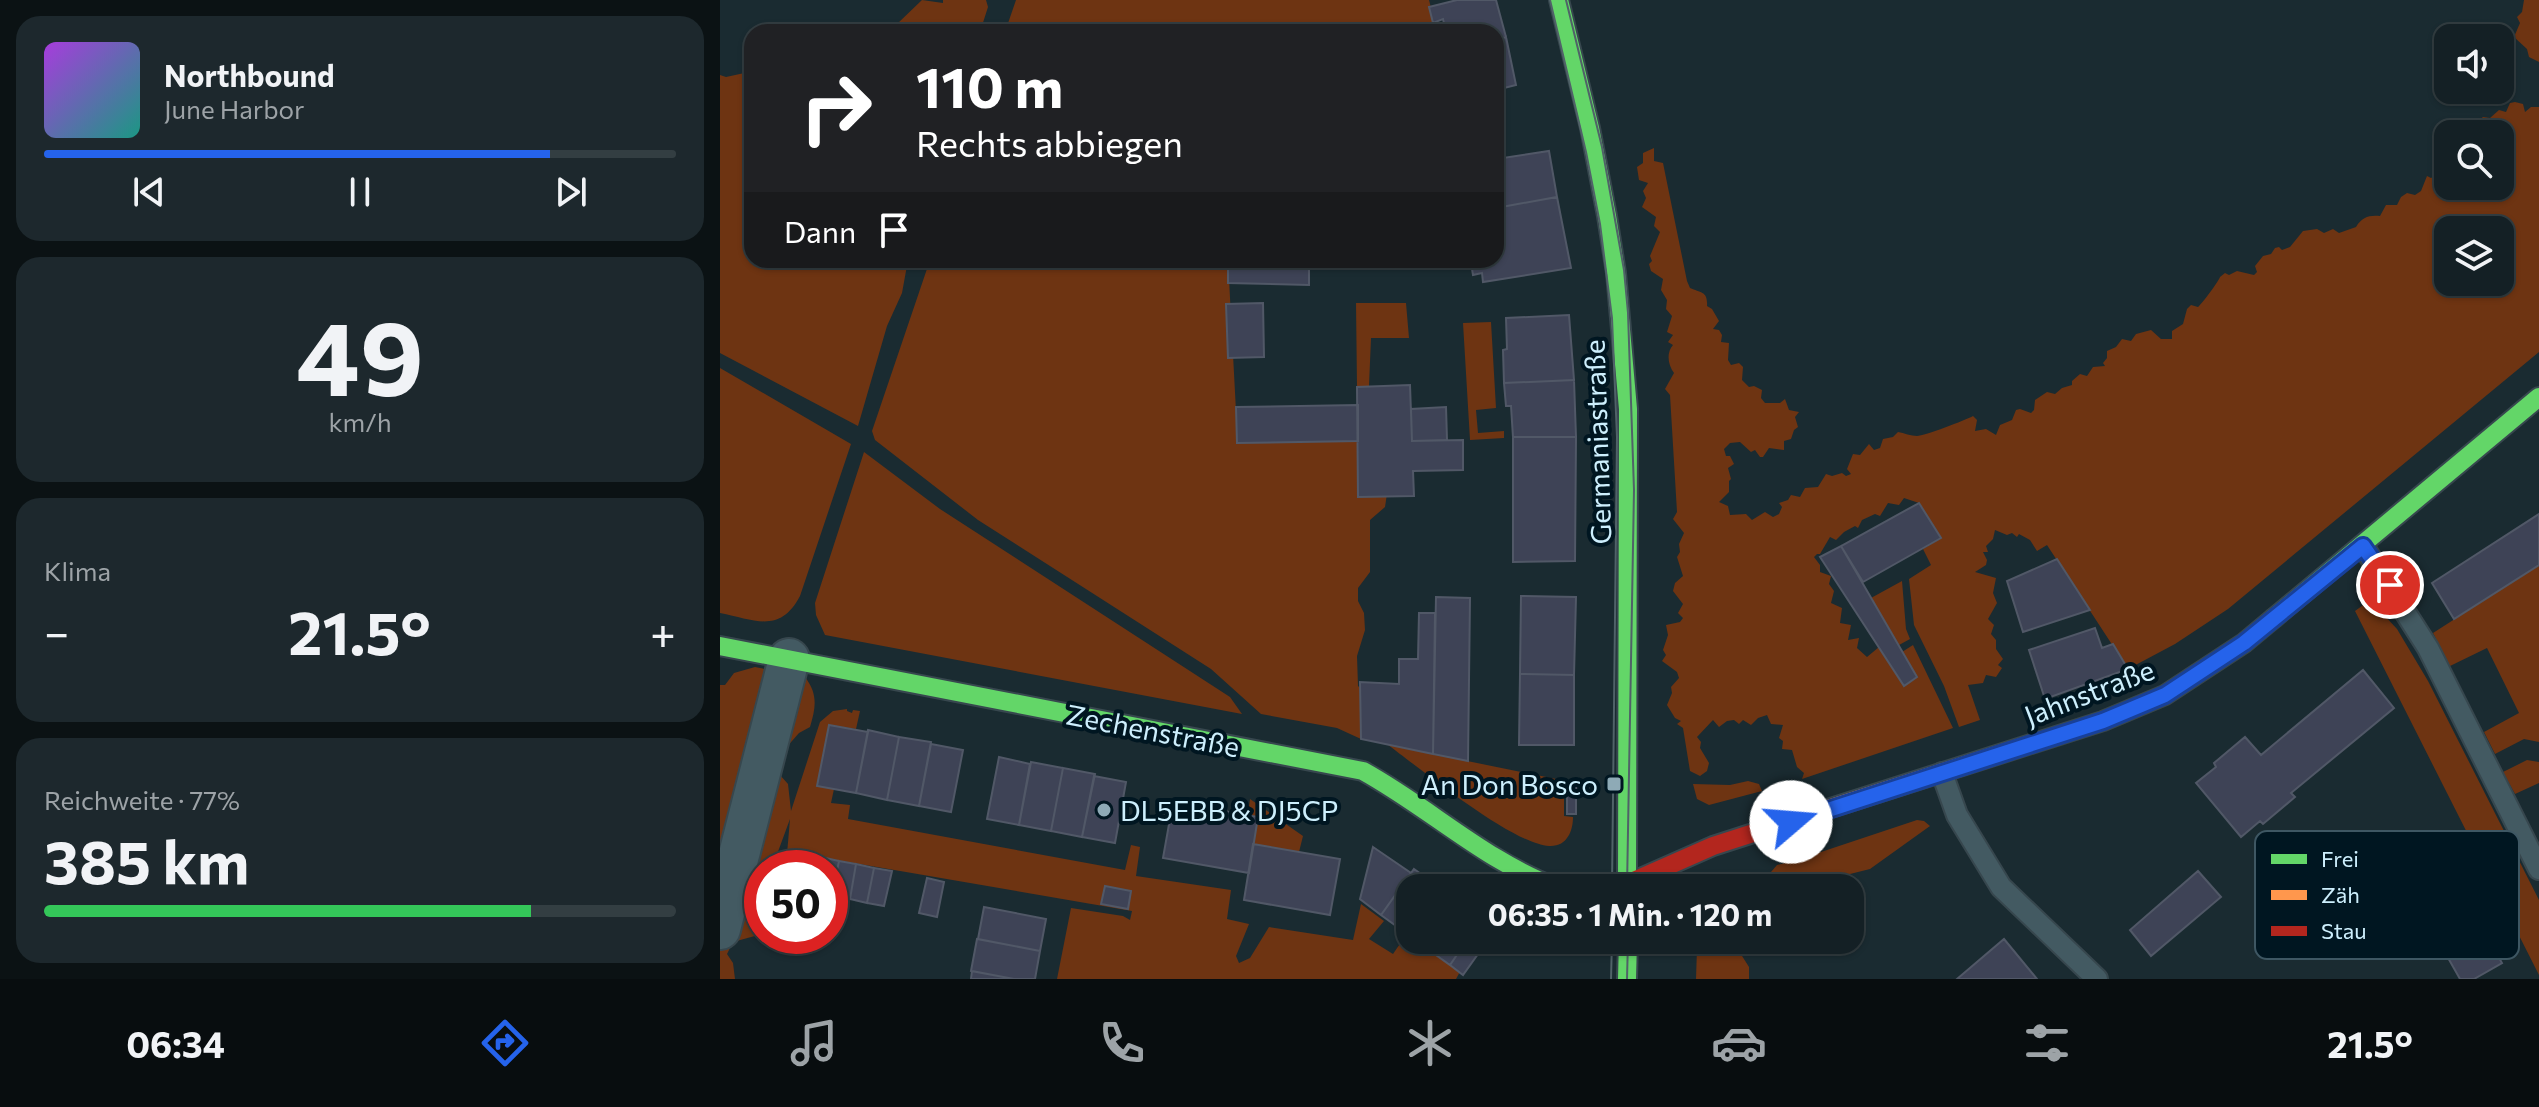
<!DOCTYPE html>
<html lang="de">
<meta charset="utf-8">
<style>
body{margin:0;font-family:Commissioner,sans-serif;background:#1d282d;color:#f1f3f6;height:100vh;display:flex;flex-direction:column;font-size:30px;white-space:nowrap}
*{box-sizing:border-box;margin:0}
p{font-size:26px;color:#9da3a7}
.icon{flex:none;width:44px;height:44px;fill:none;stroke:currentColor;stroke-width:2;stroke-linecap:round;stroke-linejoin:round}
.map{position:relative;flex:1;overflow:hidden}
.side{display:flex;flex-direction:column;gap:16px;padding:16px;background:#0b1214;width:720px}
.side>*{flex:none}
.guide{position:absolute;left:24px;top:24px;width:760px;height:244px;border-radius:24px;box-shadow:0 2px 6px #0004,0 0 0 2px #333e42;background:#202124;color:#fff;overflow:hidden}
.fabs{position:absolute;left:1714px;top:24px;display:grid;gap:16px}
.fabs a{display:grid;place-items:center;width:80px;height:80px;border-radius:16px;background:#142025;box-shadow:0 2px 6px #0004,0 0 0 2px #333e42;font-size:40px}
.speed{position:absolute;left:24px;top:850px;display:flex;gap:16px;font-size:40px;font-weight:700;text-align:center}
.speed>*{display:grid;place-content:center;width:104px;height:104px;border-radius:50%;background:#142025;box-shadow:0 2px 6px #0004,0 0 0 2px #333e42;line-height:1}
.speed .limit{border:12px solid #d22;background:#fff;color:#111}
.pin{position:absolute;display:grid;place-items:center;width:68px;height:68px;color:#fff;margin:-34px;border:4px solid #fff;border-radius:50%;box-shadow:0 2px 8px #0007}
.me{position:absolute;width:88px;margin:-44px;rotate:72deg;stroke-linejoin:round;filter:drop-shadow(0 0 6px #0008)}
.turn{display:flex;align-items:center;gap:28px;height:168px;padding:0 40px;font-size:36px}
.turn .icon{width:104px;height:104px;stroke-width:2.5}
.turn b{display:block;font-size:56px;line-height:68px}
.then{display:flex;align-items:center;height:76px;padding:0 40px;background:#0003;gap:16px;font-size:30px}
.big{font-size:60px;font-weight:700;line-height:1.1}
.side .widget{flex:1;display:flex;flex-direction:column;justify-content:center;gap:12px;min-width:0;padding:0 28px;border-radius:24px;background:#1d282d}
.side .dial{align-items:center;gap:0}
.dial b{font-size:104px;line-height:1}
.song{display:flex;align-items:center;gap:24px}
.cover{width:96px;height:96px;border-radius:12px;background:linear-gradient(135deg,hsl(280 70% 55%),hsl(170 70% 35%))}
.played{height:8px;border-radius:4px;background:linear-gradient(90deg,#2563eb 80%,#333e42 80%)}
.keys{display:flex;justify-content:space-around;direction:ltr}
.heat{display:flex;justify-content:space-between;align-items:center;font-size:44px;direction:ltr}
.charge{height:12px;border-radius:6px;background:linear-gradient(90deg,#34c759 77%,#333e42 0)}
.trip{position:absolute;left:676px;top:874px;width:468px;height:80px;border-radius:24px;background:#142025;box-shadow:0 2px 6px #0004,0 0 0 2px #333e42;font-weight:700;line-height:80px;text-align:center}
.tab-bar{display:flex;height:128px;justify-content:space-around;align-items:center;background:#080d0f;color:#9da3a7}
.tab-bar .icon{width:56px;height:56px}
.tab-bar .active{color:#2563eb}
.tab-bar b{font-size:36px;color:#f1f3f6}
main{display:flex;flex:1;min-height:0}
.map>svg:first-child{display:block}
</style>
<main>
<section class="side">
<div class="widget">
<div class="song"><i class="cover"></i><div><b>Northbound</b><p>June Harbor</p></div></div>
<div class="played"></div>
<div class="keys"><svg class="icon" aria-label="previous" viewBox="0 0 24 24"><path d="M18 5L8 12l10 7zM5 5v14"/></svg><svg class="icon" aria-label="pause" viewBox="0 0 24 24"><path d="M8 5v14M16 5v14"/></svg><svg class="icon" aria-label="next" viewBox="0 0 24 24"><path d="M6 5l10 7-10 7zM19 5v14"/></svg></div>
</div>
<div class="widget dial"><b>49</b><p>km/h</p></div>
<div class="widget"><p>Klima</p>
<div class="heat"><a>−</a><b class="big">21.5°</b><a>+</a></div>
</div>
<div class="widget"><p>Reichweite · 77%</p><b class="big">385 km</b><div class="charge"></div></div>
</section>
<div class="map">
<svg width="1819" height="979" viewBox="0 0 1819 979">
<rect width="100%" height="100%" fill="#1a2b31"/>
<path fill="#6e3412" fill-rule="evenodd" d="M202 0 223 3V0H266L268 7 260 32H160L177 24Z
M296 0H709L717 32H285Z
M1804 0H1819V62L1809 57 1807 49 1794 37 1800 23 1797 17 1802 12Z
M32 67V260H188L182 293 167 326 138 426 0 353V75L6 77 29 72Z
M1795 102 1803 104 1805 112 1811 107H1819V352L1508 609 1455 644 1408 669 1327 545 1317 551 1310 540 1299 534 1297 537 1292 533 1287 535 1275 530 1273 539 1266 546 1268 552H1263L1267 560 1266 565 1255 572 1276 578 1273 593 1277 603 1268 619 1274 625 1271 634 1276 640V649L1283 659 1278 665 1282 668 1276 677 1266 675 1263 683 1248 685 1260 720 1239 727 1224 686 1194 625 1189 579 1211 565 1203 549 1221 538 1199 503 1184 498 1179 505 1168 503 1160 516 1155 514 1142 520 1138 528 1135 526 1124 532 1116 540 1110 537 1100 554H1097L1094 557 1100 565V572L1111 576 1109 584 1114 591 1111 603 1122 608 1120 623 1131 625 1128 640 1139 638 1137 648 1147 657 1159 647 1184 686 1197 677 1182 652 1193 645 1233 728 1082 779 1084 773 1077 767 1072 750 1062 749 1063 741 1059 738 1063 725 1051 724 1047 715 1038 718 1031 725 1023 720 1019 724 1014 720 1007 721 999 727 993 720 977 737 981 742 980 748 989 763 987 771 980 776 970 771 963 728 957 724 961 721 955 718 947 705 952 693 951 687 959 678 957 672 942 661 946 655 943 650 948 635 946 625 960 622 963 618 958 613 963 604 953 591 955 583 963 576 957 557 960 552 959 544 964 533 953 519 957 512 950 395 945 389 954 373C948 365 946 353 953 345L948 342 953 335 947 332 952 316 946 309 947 300 941 290 943 279 931 271 929 264 932 261 930 256 940 232 934 226 936 217 922 207 926 198 923 191 928 183 919 180 917 167 923 163V153L934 148V161L943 163 967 281 970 288C981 293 988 291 987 306L992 309 999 321 993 329 999 330 1002 335 1001 342 1009 343 1008 360 1011 365 1019 363 1023 367 1022 380 1029 387 1034 386 1042 390 1041 398 1045 403H1060L1065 399 1069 410 1079 412 1075 417 1078 427 1074 430 1071 439 1064 441V450L1049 448 1043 457H1040L1035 450 1031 452 1020 442 1010 443 1004 449 1006 456H1010L1014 464 1008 468 1011 479 1009 481V492L999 502 1008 506 1010 515 1026 514 1032 520 1045 512 1053 517 1059 514 1062 507 1059 503 1068 500 1071 495 1080 497 1085 488 1098 487 1106 474 1112 476 1122 473 1126 476 1131 474 1127 469 1133 454 1140 455 1149 444 1154 450 1160 448 1163 439 1173 437 1178 432C1184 433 1191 436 1197 436 1204 436 1246 420 1253 416L1257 420 1255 431 1266 429 1276 435 1280 425 1292 420 1296 410 1300 409 1311 413 1314 410 1315 400 1327 392 1335 394 1342 388 1352 385V381L1360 374 1367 376 1373 367 1385 366 1383 363 1387 358V351L1396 347 1402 339 1411 341 1416 334 1431 330 1441 339H1452V331L1463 324 1467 309 1471 305 1478 307C1481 305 1499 281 1500 277L1505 273 1509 275 1517 271 1534 275 1537 272 1535 266 1543 256 1551 254 1555 248 1559 247 1562 250 1570 247 1583 231 1597 229 1604 233 1613 229 1619 233 1636 227C1642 217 1649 215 1660 216L1666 205H1677L1681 197 1687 193 1695 195 1701 191 1707 176 1711 178 1726 169H1728V186H1780V134H1756L1757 122 1763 117 1770 118 1779 110 1786 112 1790 103ZM1728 230H1780V282H1728Z
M210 260H508L517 430 645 434 668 487 665 507 650 520V572L638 588V601L644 613 645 630 637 656 638 686 656 703 652 722 641 739 617 728 541 714 491 669 258 520 155 440 152 431Z
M636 303H686L689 338H651L649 386 637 387Z
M771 322 776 408 756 410 758 433 784 431V438L750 440 743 323Z
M0 368 131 444 80 596C60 634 35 620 0 613Z
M144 452 220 509 510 697 522 714 105 635 96 615 95 603Z
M1819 565V742L1804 739 1775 754 1764 732 1799 713 1767 648 1730 666 1713 633Z
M1182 581 1186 629 1190 639 1179 645 1151 598Z
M1650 600 1677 629 1708 681 1819 900V975L1635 611Z
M35 667 85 677C98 694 96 707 90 727L79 733 51 765 68 784 71 811 100 722 113 711 127 709V711L132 713 133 710 140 711 136 729 109 725 97 786 114 789 111 803 130 805 128 819 405 870 411 845 420 847 416 876 511 890 507 919 529 924 516 956 519 963 530 958 549 927 633 940 641 904 664 921 649 939 673 954 690 929V940H705L742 968 736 979H337L351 908 403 916 410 920 412 911 87 855 67 854 70 819 52 868H42V934L13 942 7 954 13 963 15 979H0V685H5L14 673Z
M668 745 856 783V786L844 787V816L853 817C853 831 847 847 829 846 792 844 701 769 668 745Z
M1807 760 1819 762V783L1795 794 1783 772Z
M1028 781 1039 784 1042 791 989 805 977 799 973 784 1010 785Z
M530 799 583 836 579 852 533 844 538 817 528 814Z
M1197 820 1204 821 1210 826 1150 869 1126 875 1103 872 1091 874 1067 879 1052 888H1002L1035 880 1051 872 1057 865 1074 861Z
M974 940H1012L1029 967V979H976L977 948Z"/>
<path fill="#3e4356" stroke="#515867" stroke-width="2" d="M737 0H776L786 37 776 40V32H726L723 19 713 23 709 7Z
M786 37 796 85 776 90V40Z
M829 151 837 197 776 208V186L780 187 776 159Z
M837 197 851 268 763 282 762 273 753 275 751 263 776 260V254L780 253 776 208Z
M508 260H589V285L508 283Z
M543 303 544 357 508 358 506 304Z
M849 315 854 380 784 383 783 350 787 349 786 318Z
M854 380 856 437H793L791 406H786L784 383Z
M690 385 692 441 743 440V470L693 471 694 496 638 497 637 387Z
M638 405V441L517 443 516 407Z
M726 407 727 440 692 441 691 409Z
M793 437H856L855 561 793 562Z
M1199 503 1221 538 1143 582 1121 546Z
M1819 514V565L1734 619 1712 583Z
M1121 546 1197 677 1184 686 1100 557Z
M1337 559 1370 610 1303 632 1287 581Z
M801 596 856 597 854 675 800 674Z
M716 597 750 598 748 761 713 754Z
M699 613H715L713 754 641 739 640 682 679 684V659H698Z
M1375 628 1382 648 1393 644 1408 669 1325 699 1309 650Z
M1643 670 1674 708 1571 793 1575 797 1543 824 1540 821 1521 837 1476 783 1496 767 1494 763 1525 737 1541 755Z
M800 674 854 675V745H799Z
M109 725 148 732 136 793 97 786Z
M148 730 179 737 167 800 136 793Z
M179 737 211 742 199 806 167 800Z
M211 744 243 750 231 812 199 806Z
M279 757 310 764 299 825 267 819Z
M311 762 343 768 331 831 299 825Z
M343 768 375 774 362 837 331 831Z
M374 776 406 782 395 843 362 837Z
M847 788H856V814H847Z
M453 802 538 817 529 873 443 858Z
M533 844 620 859 610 915 524 900Z
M653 847 691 873 661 915 640 899Z
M67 851 84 854 81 868H63Z
M84 854 101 857 99 868H81Z
M101 857 119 861 112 896 110 895V868H99Z
M119 861 136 864 130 899 112 896Z
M136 864 154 868 147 903 130 899Z
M154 868 172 871 164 906 147 903Z
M694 869 721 888H690V936L661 915Z
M1478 871 1501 897 1431 956 1410 930Z
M207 878 224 882 217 917 199 913Z
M385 886 411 891 408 909 381 904Z
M264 907 326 919 320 951 258 939Z
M1758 920 1782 963 1754 979H1740L1719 942Z
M257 939 320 951 315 979H294L251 971Z
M1284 939 1317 979H1237Z
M695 940H747L730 965Z
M747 940H768L743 975 730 965Z
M252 971 294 979H251Z"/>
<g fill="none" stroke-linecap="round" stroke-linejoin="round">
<g stroke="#37474e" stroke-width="24">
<path id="lane" d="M1643 546 1708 648 1819 869
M1222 773 1237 815 1281 887 1377 979"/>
</g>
<g stroke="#37474e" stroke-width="44">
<path id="street" d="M0 929 69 659"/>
</g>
<g stroke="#37474e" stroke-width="22">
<path id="fast" d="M839 0 870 128 887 216 896 273 908 409 907 888
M1554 618 1819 397
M0 646 643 771C710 808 765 861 837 888
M907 979 908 940"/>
</g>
<g stroke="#37474e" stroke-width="22">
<path id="slow" d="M1092 814 1383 721 1445 695 1524 643 1554 618"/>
</g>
<g stroke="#37474e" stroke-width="22">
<path id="jam" d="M907 884 993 846 1092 814"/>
</g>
<use href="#lane" stroke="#435a62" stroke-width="20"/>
<use href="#street" stroke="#435a62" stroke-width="40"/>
<use href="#fast" stroke="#63d668" stroke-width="18"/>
<use href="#slow" stroke="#ff974d" stroke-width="18"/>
<use href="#jam" stroke="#b3261e" stroke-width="18"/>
<path stroke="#506268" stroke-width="2" d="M830 0 866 152 880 224 892 318 897 437 892 888
M846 0 882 147 904 270 908 313 914 490 907 888
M891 979 892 940
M907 979 908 940"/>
</g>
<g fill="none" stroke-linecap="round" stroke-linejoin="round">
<g stroke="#184099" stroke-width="20">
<path id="route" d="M1071 822 1383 721 1445 695 1524 643 1643 546 1670 585"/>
</g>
<use href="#route" stroke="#2563eb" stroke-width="14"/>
</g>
<g fill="#8eaab6" stroke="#001621" stroke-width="3">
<rect x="886" y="776" width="16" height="16" rx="4"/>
<circle cx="384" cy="810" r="8"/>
</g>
<g text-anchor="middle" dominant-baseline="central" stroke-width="8" stroke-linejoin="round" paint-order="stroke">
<g font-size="28" fill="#cdeffd" stroke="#001621">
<text transform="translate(877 442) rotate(-92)">Germaniastraße</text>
<text transform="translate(1369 692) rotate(-21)">Jahnstraße</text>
<text transform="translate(433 730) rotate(11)">Zechenstraße</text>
</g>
<g font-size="28" fill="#cdeffd" stroke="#001621" text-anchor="end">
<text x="878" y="784">An Don Bosco</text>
<text x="400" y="810" text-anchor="start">DL5EBB &amp; DJ5CP</text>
</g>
</g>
<rect x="1535" y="831" width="264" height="128" rx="12" fill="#001621" stroke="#3e5763" stroke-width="2"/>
<rect x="1551" y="854" width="36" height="10" fill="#63d668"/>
<rect x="1551" y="890" width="36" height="10" fill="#ff974d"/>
<rect x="1551" y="926" width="36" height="10" fill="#b3261e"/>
<g font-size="22" fill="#cdeffd">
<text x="1601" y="867">Frei</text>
<text x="1601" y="903">Zäh</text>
<text x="1601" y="939">Stau</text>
</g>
</svg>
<div class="fabs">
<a><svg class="icon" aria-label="sound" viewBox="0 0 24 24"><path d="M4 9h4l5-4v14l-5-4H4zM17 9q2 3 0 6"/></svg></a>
<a><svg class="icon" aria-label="search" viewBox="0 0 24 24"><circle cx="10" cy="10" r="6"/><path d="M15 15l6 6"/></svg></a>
<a><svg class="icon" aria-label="layers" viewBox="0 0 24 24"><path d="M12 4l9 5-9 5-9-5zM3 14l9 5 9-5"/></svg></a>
</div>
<div class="speed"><div class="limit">50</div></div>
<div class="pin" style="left:1670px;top:585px;background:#d93025"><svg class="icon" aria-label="arrive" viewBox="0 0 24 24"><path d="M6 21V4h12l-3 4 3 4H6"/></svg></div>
<svg class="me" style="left:1071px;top:822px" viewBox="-20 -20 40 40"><circle r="19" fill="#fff"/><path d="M0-13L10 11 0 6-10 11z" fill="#2563eb"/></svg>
<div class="trip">06:35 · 1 Min. · 120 m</div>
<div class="guide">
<div class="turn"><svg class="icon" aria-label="right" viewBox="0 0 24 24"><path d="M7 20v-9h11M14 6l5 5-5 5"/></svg><div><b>110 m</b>Rechts abbiegen</div></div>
<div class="then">Dann<svg class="icon" aria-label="arrive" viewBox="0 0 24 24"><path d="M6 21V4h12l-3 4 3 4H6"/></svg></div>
</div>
</div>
</main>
<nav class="tab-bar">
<b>06:34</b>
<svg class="icon active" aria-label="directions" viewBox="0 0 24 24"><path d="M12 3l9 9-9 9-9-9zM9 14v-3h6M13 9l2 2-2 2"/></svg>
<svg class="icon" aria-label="music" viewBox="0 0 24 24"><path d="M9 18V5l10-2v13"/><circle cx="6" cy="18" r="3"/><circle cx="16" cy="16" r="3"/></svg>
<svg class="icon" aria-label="phone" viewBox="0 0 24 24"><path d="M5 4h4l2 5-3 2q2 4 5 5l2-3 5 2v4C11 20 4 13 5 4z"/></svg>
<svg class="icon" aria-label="climate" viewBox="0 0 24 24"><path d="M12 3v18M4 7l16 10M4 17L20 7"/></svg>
<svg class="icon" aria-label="car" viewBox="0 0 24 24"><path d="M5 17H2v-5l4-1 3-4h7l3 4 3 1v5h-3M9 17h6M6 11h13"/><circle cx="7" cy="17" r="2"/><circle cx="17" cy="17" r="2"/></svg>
<svg class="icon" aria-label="filters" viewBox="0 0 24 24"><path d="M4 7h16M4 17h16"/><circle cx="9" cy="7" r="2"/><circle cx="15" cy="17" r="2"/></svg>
<b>21.5°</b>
</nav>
